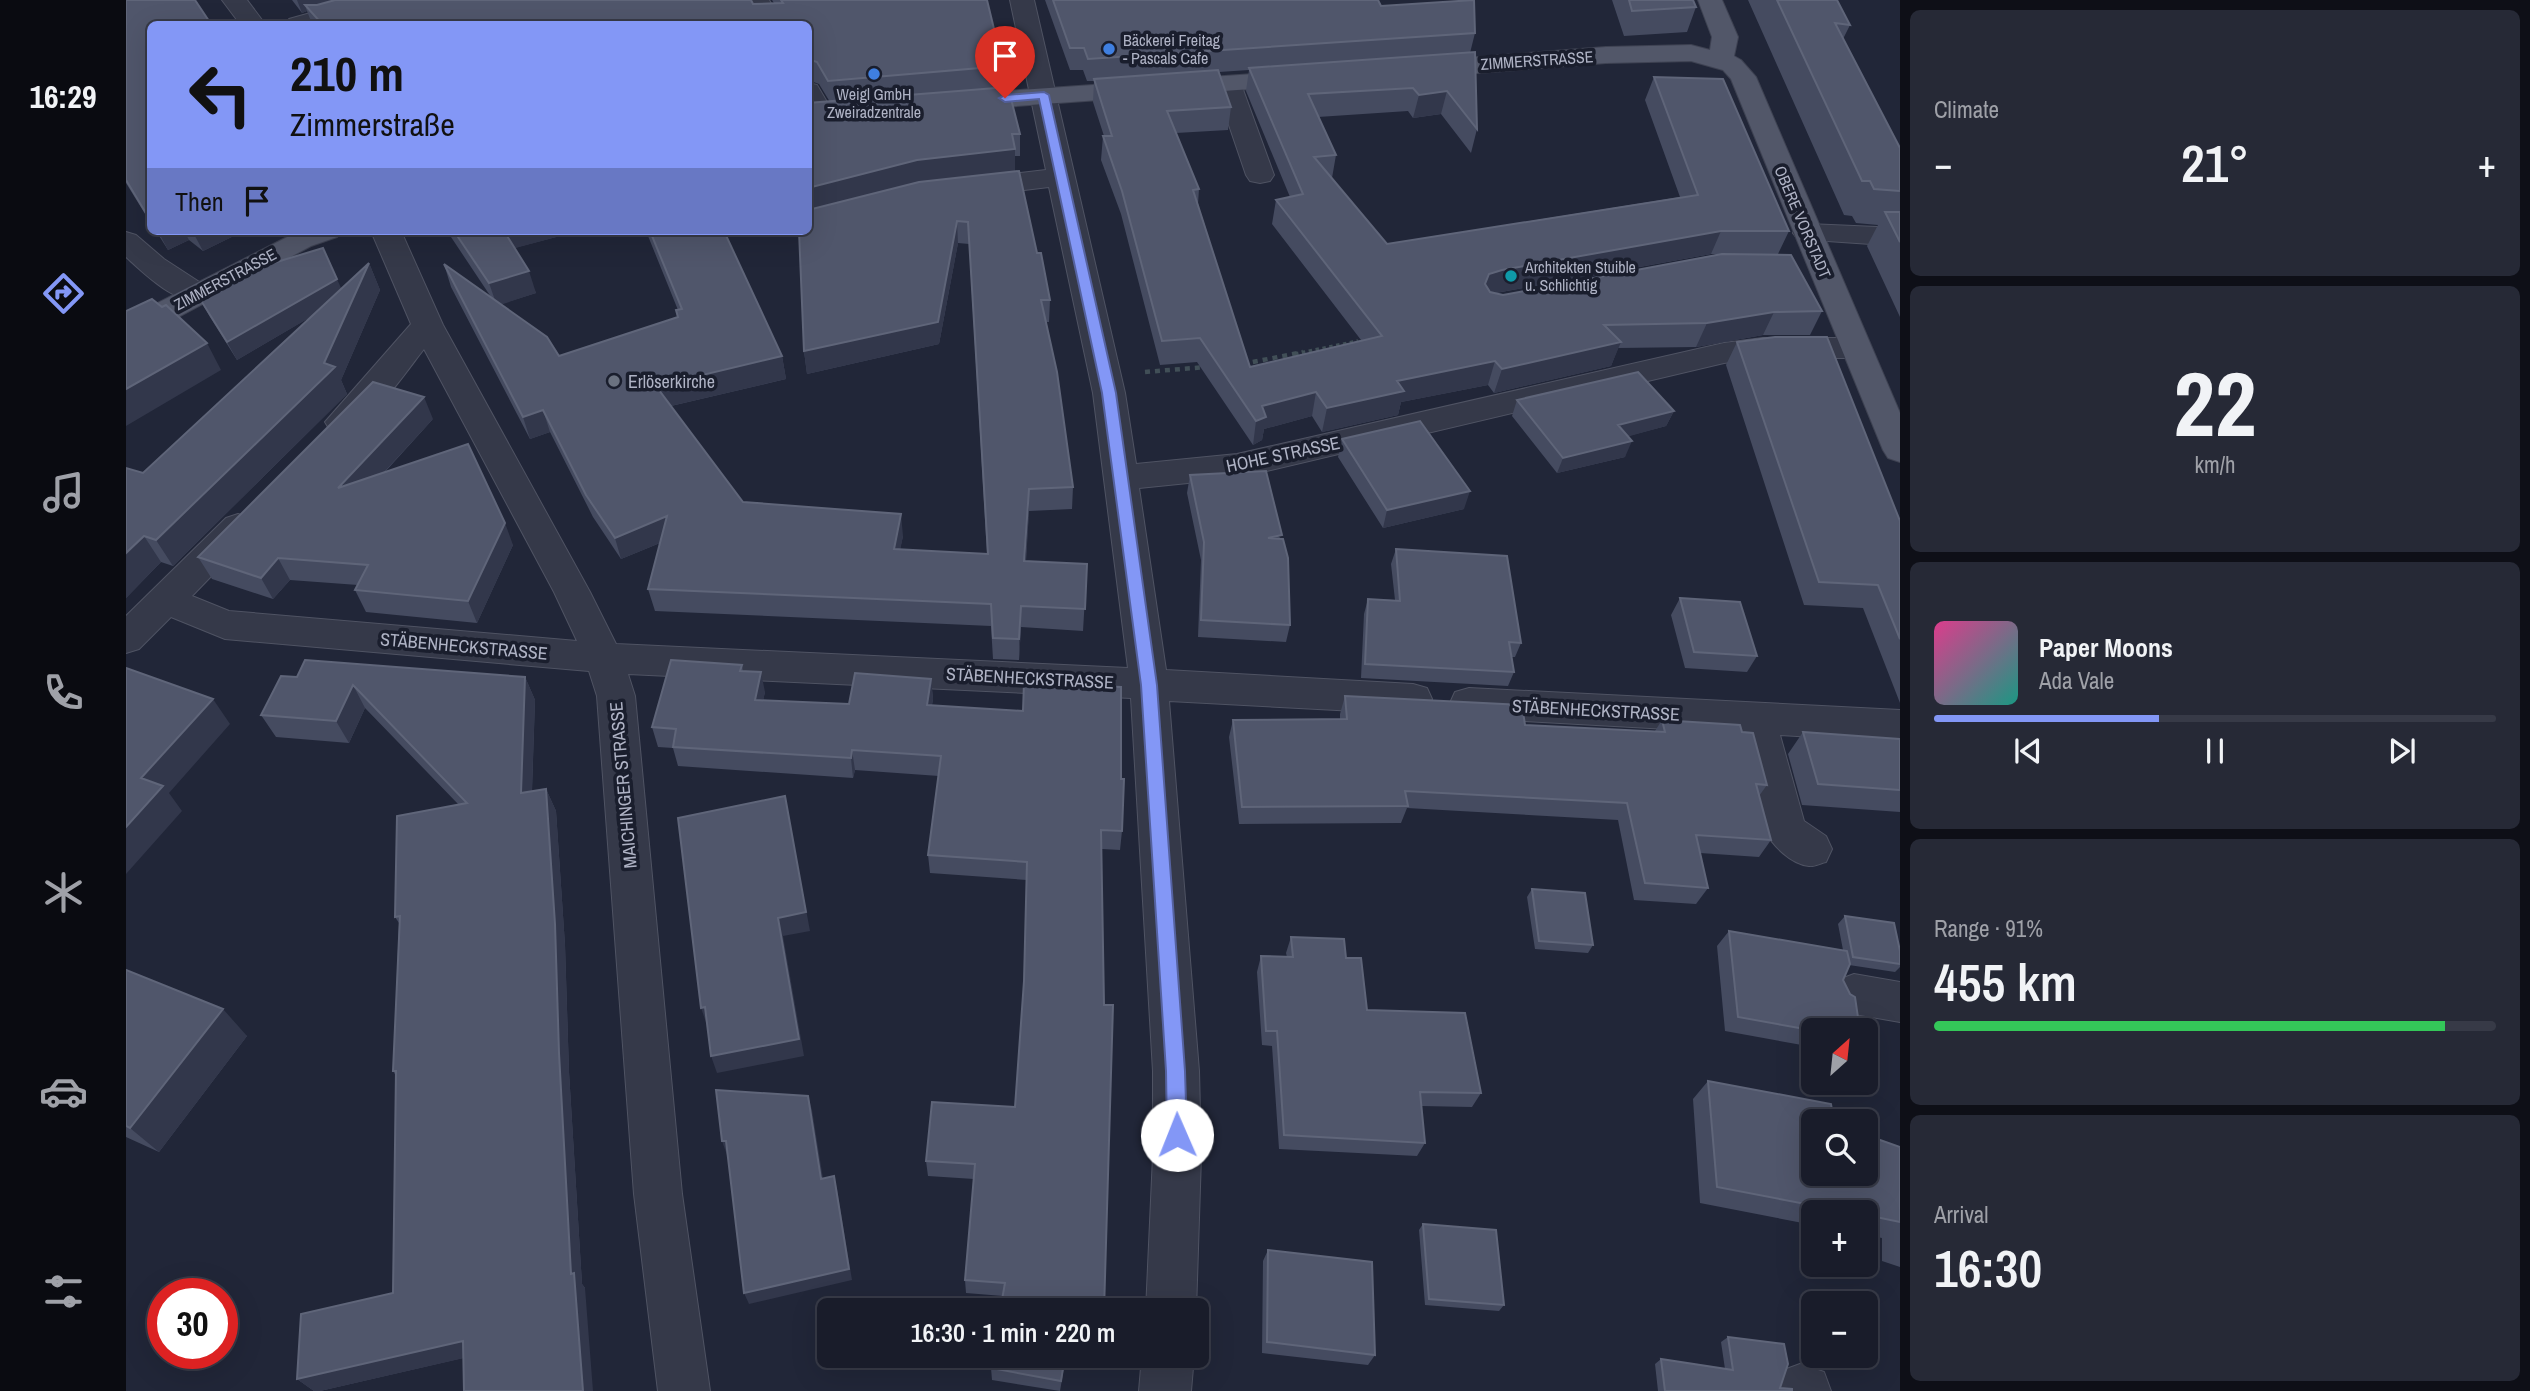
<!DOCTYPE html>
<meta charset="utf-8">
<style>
body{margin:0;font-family:"Archivo Narrow",sans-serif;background:#262936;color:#f1f3f6;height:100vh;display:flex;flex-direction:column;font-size:26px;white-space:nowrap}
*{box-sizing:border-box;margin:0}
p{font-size:23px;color:#9fa1a8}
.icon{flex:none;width:38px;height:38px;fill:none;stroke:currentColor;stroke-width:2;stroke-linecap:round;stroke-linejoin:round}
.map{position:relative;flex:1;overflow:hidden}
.side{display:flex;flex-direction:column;gap:10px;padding:10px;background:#0e0f17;width:630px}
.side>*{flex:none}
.top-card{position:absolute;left:21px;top:21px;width:665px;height:214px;border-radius:10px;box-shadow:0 7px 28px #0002,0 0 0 2px #373a47;background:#8397f6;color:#111;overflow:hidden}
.needle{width:46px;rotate:27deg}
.controls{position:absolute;left:1675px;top:1018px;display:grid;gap:14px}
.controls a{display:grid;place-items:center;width:77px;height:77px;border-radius:10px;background:#191c2a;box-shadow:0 7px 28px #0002,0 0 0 2px #373a47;font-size:35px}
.speed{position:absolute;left:21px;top:1278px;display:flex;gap:14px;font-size:35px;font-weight:700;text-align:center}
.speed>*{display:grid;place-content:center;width:91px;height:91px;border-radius:50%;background:#191c2a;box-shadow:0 7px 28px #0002,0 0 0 2px #373a47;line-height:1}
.speed .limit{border:10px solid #d22;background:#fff;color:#111}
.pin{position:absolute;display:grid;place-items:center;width:60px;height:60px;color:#fff;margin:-72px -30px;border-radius:50% 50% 50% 0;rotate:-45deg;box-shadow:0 0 7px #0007}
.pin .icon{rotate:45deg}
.me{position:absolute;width:77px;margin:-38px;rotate:359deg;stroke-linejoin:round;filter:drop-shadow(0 0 5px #0008)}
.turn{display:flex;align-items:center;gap:24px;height:147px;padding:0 28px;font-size:32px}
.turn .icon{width:91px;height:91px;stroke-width:2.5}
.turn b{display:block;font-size:49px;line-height:60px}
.then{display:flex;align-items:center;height:66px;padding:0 28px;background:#0003;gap:14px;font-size:26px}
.big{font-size:52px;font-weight:600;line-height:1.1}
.side .card{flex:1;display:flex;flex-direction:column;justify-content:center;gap:10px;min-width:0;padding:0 24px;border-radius:10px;background:#262936}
.side .dial{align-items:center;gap:0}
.dial b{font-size:91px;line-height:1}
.song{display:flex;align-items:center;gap:21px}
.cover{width:84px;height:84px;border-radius:10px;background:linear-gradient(135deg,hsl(330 70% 55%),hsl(170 70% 35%))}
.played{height:7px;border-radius:4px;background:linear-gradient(90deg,#8397f6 40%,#373a47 40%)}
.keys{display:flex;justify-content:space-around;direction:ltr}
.heat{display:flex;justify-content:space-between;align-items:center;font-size:38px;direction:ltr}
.charge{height:10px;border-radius:5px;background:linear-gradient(90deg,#34c759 91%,#373a47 0)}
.trip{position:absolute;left:691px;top:1298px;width:392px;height:70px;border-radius:10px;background:#191c2a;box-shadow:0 7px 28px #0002,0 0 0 2px #373a47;font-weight:600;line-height:70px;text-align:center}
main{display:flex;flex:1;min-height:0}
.menu{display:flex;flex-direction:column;width:126px;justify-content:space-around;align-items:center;background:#0a0b11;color:#9fa1a8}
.menu .icon{width:49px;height:49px}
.menu .active{color:#8397f6}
.menu b{font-size:32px;color:#f1f3f6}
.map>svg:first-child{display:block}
</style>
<main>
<nav class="menu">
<b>16:29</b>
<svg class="icon active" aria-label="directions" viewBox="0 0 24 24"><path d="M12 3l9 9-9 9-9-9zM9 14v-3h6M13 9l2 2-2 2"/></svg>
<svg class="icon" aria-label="music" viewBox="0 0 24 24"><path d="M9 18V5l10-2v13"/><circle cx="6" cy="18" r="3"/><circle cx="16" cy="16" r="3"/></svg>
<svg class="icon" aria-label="phone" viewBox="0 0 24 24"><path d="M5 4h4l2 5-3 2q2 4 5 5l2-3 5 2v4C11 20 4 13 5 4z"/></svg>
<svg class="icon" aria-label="climate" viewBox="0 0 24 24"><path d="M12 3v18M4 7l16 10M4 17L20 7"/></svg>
<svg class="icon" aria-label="car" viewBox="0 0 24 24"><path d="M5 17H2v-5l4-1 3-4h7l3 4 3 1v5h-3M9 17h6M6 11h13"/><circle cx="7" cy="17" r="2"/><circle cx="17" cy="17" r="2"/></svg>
<svg class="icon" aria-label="filters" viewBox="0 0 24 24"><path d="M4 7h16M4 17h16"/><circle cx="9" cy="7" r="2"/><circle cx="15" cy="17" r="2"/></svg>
</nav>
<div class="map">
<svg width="1774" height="1391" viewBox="0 0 1774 1391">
<rect width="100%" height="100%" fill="#212638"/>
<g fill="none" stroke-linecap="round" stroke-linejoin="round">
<g stroke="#4f5363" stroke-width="2">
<path id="minor" d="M96 0H121L139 24H114Z
M231 0H271L268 5 198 24H159L163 19Z
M619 0H643L657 24H632Z
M884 0H908L999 393 1010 464 1111 454 1598 343 1637 338H1729L1740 341 1745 348 1740 355 1729 358H1637L1598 363 1111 478 1013 488 1040 670 1287 684 1301 688 1306 699 1301 710 1287 714 1043 701 1073 1071 1075 1156 1070 1311H1020L1027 1156V1071L1005 698 502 674 509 696 556 1194 584 1391H532L508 1194 471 696 463 671 99 639 45 617 13 649 0 653V616L100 518 112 514 124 518 130 527 124 536 66 596 103 611 451 641 428 592 298 349C283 368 245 422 225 431 218 434 212 432 204 430L199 422 285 324 245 231H275L317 325 464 592 490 644 1002 668 967 393 923 187 842 197 832 194 828 188 832 182 842 179 920 170Z
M1102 76 1111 78 1115 84 1148 175 1144 181 1134 183 1124 181 1120 175 1089 84 1093 78Z
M682 83 691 85 708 114 705 120 695 122 685 120 682 115Z
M1682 224 1774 228V246L1672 239 1667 233 1672 227Z
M0 232 10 235 38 259 81 287 85 294 81 301C53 308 20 275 0 257Z
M1343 688 1774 710V742L1654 735 1678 821 1700 836 1706 849 1700 862C1695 863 1688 867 1683 866 1665 864 1647 846 1639 831L1614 733 1343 718 1329 714 1324 703 1329 692Z
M1728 974 1774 982V1022L1728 1014 1712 1008 1706 994 1712 980Z
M1016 1356H1068L1065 1391H1013Z
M1674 1364 1698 1372 1705 1391H1648L1655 1371Z"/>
</g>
<g stroke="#3e4252" stroke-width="2">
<path id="major" d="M1572 0H1596L1612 37 1608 56 1615 60 1630 77 1774 413V462L1762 458 1757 450 1605 79 1597 70 1565 61 1480 63 1299 77 1290 75 1286 69 1290 63 1299 61 1480 47 1565 45 1584 50 1586 37Z
M1172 71 1181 73 1185 79 1181 85 835 110 826 108 822 102 826 96 835 94Z
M173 231H216L211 237 185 246 11 339 0 342V319Z"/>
</g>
<path stroke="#414f57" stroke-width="3.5" stroke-dasharray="3.5 3.5" stroke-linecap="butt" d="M1169 354 1232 341"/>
<path stroke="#414f57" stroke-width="4.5" stroke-dasharray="5 5" stroke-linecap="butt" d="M1117 364 1177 352
M1019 372 1080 367"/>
<use href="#minor" fill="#353949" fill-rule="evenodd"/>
<use href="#major" fill="#525769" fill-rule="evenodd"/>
</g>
<path fill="#454b60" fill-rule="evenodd" d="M0 0 24 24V222L0 183Z
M166 0H625L627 4 648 3 646 0H861L877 66 878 87 894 134V156H889V171L793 182 911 253 924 300 923 322H920L947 487 946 509 903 511 900 561 961 564 957 631 895 627 893 660 867 659 865 626 529 611 522 589 534 543 495 559 467 517 424 432 404 439 325 287 318 264 365 297 321 231H453L388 248 410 293 375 304 433 356 551 317 550 310H552L520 231H598L656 356 660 379 545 406 617 502 777 536 774 549 861 554 843 244 832 243 813 344 681 374 678 351 704 102 693 84 682 80V24H186L181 11 176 13Z
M919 0H1252L1255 6 1349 33 1344 53 1351 129 1345 153 1315 114 1287 118 1282 111 1192 117 1210 155 1206 178 1261 244 1554 197 1519 100 1528 77 1663 231 1652 254 1696 311 1684 335H1637L1570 347 1492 348 1485 366 1368 393 1362 385 1275 402 1272 415 1196 432 1186 416 1138 429 1136 440 1127 445 1071 362 1034 365 995 214 975 160 977 136H978L967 102 968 81H961L957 70H944ZM1123 70 1120 91 1164 197 1150 200 1146 224 1235 340 1124 367 1072 204 1073 189 1050 133 1102 130 1105 107 1093 72ZM1585 254H1593L1377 295 1370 293Z
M1486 0H1567L1570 7 1561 32 1498 36Z
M1622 0H1711L1724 25 1717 39 1774 191V317L1741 246 1752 225 1730 223 1726 216 1718 215Z
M30 231H118L77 251 63 240 42 250Z
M243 263 254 290 215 380 221 394 47 566 35 562 0 598 17 473 186 316 111 360 84 317 74 299 215 289Z
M1611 342 1774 521V703L1737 608 1678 605 1600 365Z
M1391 400 1548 411 1540 426 1502 436 1499 457 1431 473 1386 416Z
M307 419 258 473 387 545 351 623 240 612 229 590 232 585 164 580 147 599 86 579 72 557Z
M1216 439 1338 509 1257 528 1212 457Z
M1064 475 1156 539 1164 625 1160 642 1072 637 1075 560 1061 493Z
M1270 549 1395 643 1389 657H1386L1388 672 1382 686 1235 678 1238 614 1242 599 1269 600 1265 564Z
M1554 598 1631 656 1621 672 1559 668 1545 615Z
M616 665 617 671 639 692 637 700 723 704 805 679 807 699 806 705 996 831 994 850 976 849 877 1296 840 1293 839 1280 848 1179 802 1176 800 1161 889 1107 898 981 901 880 804 873 802 855 813 776 729 770 727 778 552 766 547 748 532 747 526 727Z
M171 677H399L409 700 406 791 420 789 430 811 439 945 443 1072 456 1284 459 1288 337 1358 194 1391H188L171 1379 267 1293 270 1076 267 1071 273 923 269 917 333 805 239 708 223 743 150 737 135 715Z
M1219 696 1399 725 1529 731 1536 720 1616 732 1641 785 1633 796 1645 840 1633 857 1574 853 1582 888 1570 904 1508 900 1492 820 1281 808 1275 823 1113 824 1103 737 1107 720 1214 719V714Z
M1677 732 1774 739V812L1676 805 1662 754Z
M1406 889 1467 945 1462 953 1409 949 1401 897Z
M1719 916 1774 951V967L1769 972 1723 965 1687 1031V1047L1599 1031 1591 946 1603 931 1717 950 1712 924Z
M1165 937 1220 958 1241 1010 1355 1093 1346 1107 1295 1106 1299 1143 1291 1156 1153 1149 1146 1046 1136 1045 1131 972 1135 956 1161 957 1160 953Z
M0 970 121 1036 33 1152 0 1137Z
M1582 1081 1687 1122 1774 1147V1267L1756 1261V1238L1740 1235V1213H1687V1225L1574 1203 1567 1099Z
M1297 1224 1378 1305 1373 1311 1299 1305 1293 1230Z
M1142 1250 1249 1355 1242 1365 1136 1353 1137 1261Z
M1602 1337 1654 1388 1666 1391H1532L1529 1364 1535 1359 1599 1369 1595 1342Z
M940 1356 934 1391 866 1380 865 1368Z"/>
<path fill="#32374b" d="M171 0H221L184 10 179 5 181 11 176 13Z
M1321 91 1315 114 1287 118 1293 95Z
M889 149V171L682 211V188L791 160Z
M831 221 832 243 813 344 681 374 678 351Z
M42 231H58L63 240 42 250 34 235Z
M79 231H118L77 251 69 236Z
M376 231H453L382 250Z
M1595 231 1585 254 1369 293 1356 298 1359 284 1363 274 1376 270Z
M243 263 254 290 215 380 221 394 47 566 30 540 198 363Z
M403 271 410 293 371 306 363 283Z
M211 279 219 297 111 360 101 342Z
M1648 312 1637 335 1570 347 1581 323Z
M1495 342 1485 366 1368 393 1376 369Z
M81 343 95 370 0 426V389Z
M656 356 660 379 536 408 530 386Z
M1369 361 1362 385 1275 402 1272 415 1196 432 1201 408 1271 381Z
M1190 392 1186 416 1138 429 1136 440 1127 445 1130 421 1136 406Z
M298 397 307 419 223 510 212 488Z
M417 410 424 432 404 439 397 417Z
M1548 411 1540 426 1486 441 1492 425Z
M1506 441 1499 457 1431 473 1437 458Z
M903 489V511L898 583V561Z
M1344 491 1338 509 1257 528 1261 510Z
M775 514 777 536 770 571 768 549Z
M541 516 546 538 495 559 489 538Z
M379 523 387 545 351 623 342 601Z
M18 536 35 562 0 598V553Z
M152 558 164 580 147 599 135 578Z
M895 606V627L893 660V639Z
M635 672 639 692 633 719 629 700Z
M399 677 409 700 405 815 395 793Z
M805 679 807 699 802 725 801 705Z
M227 685 239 708 223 743 210 721Z
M87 699 104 724 43 793 56 811 0 874V827L15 778Z
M726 750 729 770 727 778 725 758Z
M420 789 430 811 439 945 443 1072 456 1284 459 1288 467 1391H457L445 1274 433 1053Z
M659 796 684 931 657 936 678 1056 591 1073 585 1056 652 918Z
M579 1007 581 1025 575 1008Z
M97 1009 121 1036 33 1152 4 1128Z
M682 1096 686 1110 699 1191 695 1179Z
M596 1141H600L606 1154 601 1155Z
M708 1176 711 1189 726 1280 623 1304 618 1293Z
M337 1341 351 1355 194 1391H188L171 1379Z"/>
<path fill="#50566b" stroke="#5f6579" stroke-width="2" d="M0 0H69L85 24H24V220L0 180Z
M209 0H625L627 4 657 3 655 0H861L877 66 702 81 691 62 682 59V24H196L179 5H191Z
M927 0H1252L1255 6 1348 0 1349 33 962 59 958 48H944Z
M1503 0H1567L1570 7 1506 11Z
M1651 0H1711L1724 25 1709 23 1774 148V191L1748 189 1744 181H1736Z
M1349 52 1351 129 1321 91 1293 95 1287 88 1182 94 1210 155 1188 157 1261 244 1572 195 1528 77 1597 79 1663 231H1595L1376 270 1363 274 1359 284 1364 292 1377 295 1596 254 1665 255 1696 311 1648 312 1581 323 1478 325 1495 342 1376 369 1369 361 1271 381 1278 391 1201 408 1190 392 1136 406 1140 417 1130 421 1074 338 1036 341 996 191 977 136H986L968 79 1092 70 1105 107 1041 111 1073 189 1067 190 1124 367 1256 336 1150 200 1177 194 1123 68Z
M882 87 894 134H886L889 149 791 160 682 188V103Z
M893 171 911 253H915L924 300H915L931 372 947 487 903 489 898 561 961 564 959 609 895 606 893 639 867 638 865 604 522 589 541 516 489 538 460 495 417 410 397 417 318 264 421 337 433 356 552 317 550 310 556 309 524 231H598L656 356 530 386 617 502 775 514 768 549 862 554 842 222 831 221 812 322 678 351 673 231H682V210L793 182Z
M1759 212H1774V242Z
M32 231H42L34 235Z
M63 231H79L69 236Z
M328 231H378L403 271 363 283Z
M197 248 211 279 101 342 74 299 144 264Z
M243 263 198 363 209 367 30 540 18 536 0 553V468L17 473Z
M26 299 36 307 40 305 81 343 0 389V311Z
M1649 337H1701L1774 521V639L1752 585 1693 582 1611 342Z
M1512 372 1548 411 1492 425 1506 441 1437 458 1391 400Z
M247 382 298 397 212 488 342 444 379 523 342 601 229 590 242 565 152 558 135 578 72 557Z
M1294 421 1344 491 1261 510 1216 439Z
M1140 471 1156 535 1142 538 1157 539 1162 558 1164 625 1075 620 1078 542 1064 475Z
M1270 549 1381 556 1395 643 1383 642 1388 672 1239 664 1242 599 1274 601Z
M1554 598 1614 602 1631 656 1568 652Z
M179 660 399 677 395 793 420 789 429 924 433 1053 445 1274 448 1273 457 1391H338L337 1341 171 1379 175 1314 267 1293 270 1071H267L274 916 269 917 271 816 341 803 227 685 210 721 135 715 155 676 171 677Z
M545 660 616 665 614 671 635 672 629 700 723 704 729 673 805 679 801 705 897 711 898 683 995 687V779H998L996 831 975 830 978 1005H987L978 1311H874L879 1283 839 1280 849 1164 800 1161 806 1102 889 1107 898 981 901 862 802 855 815 756 726 750 725 758 547 747 550 729 526 727Z
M0 668 87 699 15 778 37 786 0 827Z
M1219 696 1396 705 1399 725 1539 732 1536 720 1614 725 1616 732 1627 733 1641 785 1630 784 1645 840 1570 835 1582 888 1519 883 1501 803 1279 791 1282 806 1116 807 1107 720 1221 719Z
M1677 732 1774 739V790L1692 784Z
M659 796 680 912 652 918 673 1039 585 1056 579 1007 575 1008 552 818Z
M1406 889 1459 893 1467 945 1413 941Z
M1719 916 1768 923 1774 951V964L1727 957Z
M1603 931 1721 951 1724 964 1717 980 1724 994 1729 997 1734 1031H1690L1612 1017Z
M1165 937 1218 939 1220 958H1235L1241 1010 1339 1013 1355 1093 1294 1092 1299 1143 1158 1135 1151 1031H1140L1135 956 1167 957Z
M0 970 97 1009 4 1128 0 1126Z
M1582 1081 1705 1104 1708 1122H1687V1174H1740V1135L1774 1147V1222L1740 1215V1213H1727L1591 1187Z
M590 1090 682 1096 695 1179 708 1176 723 1269 618 1293 600 1141H596Z
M1297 1224 1370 1230 1378 1305 1303 1299Z
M1142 1250 1246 1262 1249 1355 1141 1342Z
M1602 1337 1658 1344 1662 1364 1654 1388 1666 1389V1391H1539L1535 1359 1607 1370Z
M867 1356H939L935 1381 865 1368Z"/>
<path fill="#8397f6" stroke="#5562a0" stroke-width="2" d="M918 92 923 95 990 393 1031 685 1059 1071 1061 1135 1058 1141 1051 1144 1044 1141 1041 1135 1040 1071 1015 685 976 393 913 99 879 102 873 98 879 95Z"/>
<g fill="#3f7fe0" stroke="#1a1e2d" stroke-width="2.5">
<circle cx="983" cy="49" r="7"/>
<circle cx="748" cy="74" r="7"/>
</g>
<circle fill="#0f9aa8" stroke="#1a1e2d" stroke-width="2.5" cx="1385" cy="276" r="7"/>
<circle fill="#6b7280" stroke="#1a1e2d" stroke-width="2.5" cx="488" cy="381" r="7"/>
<g text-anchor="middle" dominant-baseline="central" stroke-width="7" stroke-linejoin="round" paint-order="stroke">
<g font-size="16" fill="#afb3c5" stroke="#1a1e2d" text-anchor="start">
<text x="997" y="40">Bäckerei Freitag<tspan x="997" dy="18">- Pascals Cafe</tspan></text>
<text x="748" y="94" text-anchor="middle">Weigl GmbH<tspan x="748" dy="18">Zweiradzentrale</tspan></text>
<text x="1399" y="267">Architekten Stuible<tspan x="1399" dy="18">u. Schlichtig</tspan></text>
</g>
<g font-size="16" fill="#afb3c5" stroke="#1a1e2d">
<text transform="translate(1411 60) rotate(-4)">ZIMMERSTRASSE</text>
<text transform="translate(1677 222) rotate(67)">OBERE VORSTADT</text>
<text transform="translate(99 279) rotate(-28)">ZIMMERSTRASSE</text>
</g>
<g font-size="18" fill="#afb3c5" stroke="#1a1e2d" text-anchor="start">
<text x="502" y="381">Erlöserkirche</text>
</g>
<g font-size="18" fill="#afb3c5" stroke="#1a1e2d">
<text transform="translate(1157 454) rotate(-12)">HOHE STRASSE</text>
<text transform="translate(338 646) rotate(5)">STÄBENHECKSTRASSE</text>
<text transform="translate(904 678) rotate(3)">STÄBENHECKSTRASSE</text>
<text transform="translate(1470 710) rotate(3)">STÄBENHECKSTRASSE</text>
<text transform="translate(497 785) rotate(-95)">MAICHINGER STRASSE</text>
</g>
</g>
</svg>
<div class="controls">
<a><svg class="needle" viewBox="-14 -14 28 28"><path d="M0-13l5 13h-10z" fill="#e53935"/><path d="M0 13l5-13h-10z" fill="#9fa1a8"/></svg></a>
<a><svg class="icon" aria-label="search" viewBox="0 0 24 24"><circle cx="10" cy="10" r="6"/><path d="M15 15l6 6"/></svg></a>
<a>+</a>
<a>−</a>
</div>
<div class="speed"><div class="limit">30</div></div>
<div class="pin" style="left:879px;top:98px;background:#d93025"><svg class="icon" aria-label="arrive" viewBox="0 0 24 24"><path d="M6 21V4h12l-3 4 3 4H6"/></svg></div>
<svg class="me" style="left:1051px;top:1135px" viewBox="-20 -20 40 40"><circle r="19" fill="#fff"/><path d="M0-13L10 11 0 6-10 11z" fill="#8397f6"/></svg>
<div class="trip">16:30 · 1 min · 220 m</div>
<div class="top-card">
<div class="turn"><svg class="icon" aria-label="left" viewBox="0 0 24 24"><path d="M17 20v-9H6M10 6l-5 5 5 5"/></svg><div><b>210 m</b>Zimmerstraße</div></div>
<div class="then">Then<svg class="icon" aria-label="arrive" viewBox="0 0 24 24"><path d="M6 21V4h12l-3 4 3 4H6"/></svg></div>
</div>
</div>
<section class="side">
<div class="card"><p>Climate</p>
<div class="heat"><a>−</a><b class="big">21°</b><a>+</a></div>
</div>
<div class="card dial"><b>22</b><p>km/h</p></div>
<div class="card">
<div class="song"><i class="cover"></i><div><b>Paper Moons</b><p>Ada Vale</p></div></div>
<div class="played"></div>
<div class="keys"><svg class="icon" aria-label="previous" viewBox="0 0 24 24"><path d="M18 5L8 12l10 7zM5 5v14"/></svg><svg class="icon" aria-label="pause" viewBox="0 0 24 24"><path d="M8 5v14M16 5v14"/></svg><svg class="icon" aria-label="next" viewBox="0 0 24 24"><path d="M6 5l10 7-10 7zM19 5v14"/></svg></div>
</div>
<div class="card"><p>Range · 91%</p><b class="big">455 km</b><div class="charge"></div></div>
<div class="card"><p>Arrival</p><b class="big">16:30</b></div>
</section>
</main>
